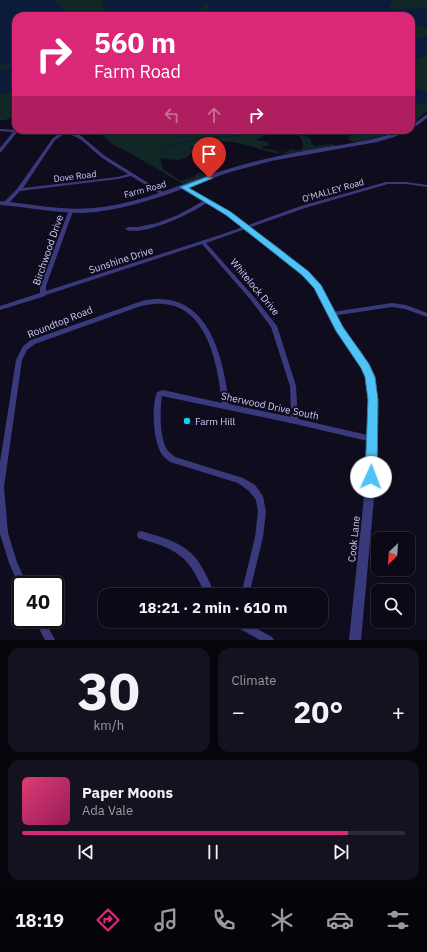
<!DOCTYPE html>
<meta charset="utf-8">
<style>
body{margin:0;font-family:"IBM Plex Sans",sans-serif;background:#14121f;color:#f1f3f6;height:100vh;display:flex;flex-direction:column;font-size:15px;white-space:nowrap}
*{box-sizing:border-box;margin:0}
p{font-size:13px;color:#9a9aa1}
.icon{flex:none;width:22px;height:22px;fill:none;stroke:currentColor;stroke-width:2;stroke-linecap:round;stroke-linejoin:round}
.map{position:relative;height:640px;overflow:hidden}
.panel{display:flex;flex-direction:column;gap:8px;padding:8px;background:#06050c;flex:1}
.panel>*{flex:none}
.top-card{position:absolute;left:12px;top:12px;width:403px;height:122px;border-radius:12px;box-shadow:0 1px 3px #0004,0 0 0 1px #2b2a35;background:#db2777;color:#fff;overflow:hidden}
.needle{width:26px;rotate:205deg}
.tools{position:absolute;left:371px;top:532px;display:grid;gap:8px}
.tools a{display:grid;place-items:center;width:44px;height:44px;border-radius:8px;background:#0b0916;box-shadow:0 1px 3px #0004,0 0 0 1px #2b2a35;font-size:20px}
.speed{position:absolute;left:12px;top:576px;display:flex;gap:8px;font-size:20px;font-weight:700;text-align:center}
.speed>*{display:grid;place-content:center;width:52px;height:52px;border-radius:50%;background:#0b0916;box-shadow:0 1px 3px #0004,0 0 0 1px #2b2a35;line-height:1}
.speed .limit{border:2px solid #111;border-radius:6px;background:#fff;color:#111}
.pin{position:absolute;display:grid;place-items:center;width:34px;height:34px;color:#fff;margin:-41px -17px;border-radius:50% 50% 50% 0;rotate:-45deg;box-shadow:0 0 4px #0007}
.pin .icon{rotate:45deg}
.me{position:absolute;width:44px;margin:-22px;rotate:2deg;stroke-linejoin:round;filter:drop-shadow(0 0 3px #0008)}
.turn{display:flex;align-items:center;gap:14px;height:84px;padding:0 16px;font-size:18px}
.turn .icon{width:52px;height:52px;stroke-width:2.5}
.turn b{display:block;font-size:28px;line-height:34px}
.lanes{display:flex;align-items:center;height:38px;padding:0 16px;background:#0003;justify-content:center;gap:20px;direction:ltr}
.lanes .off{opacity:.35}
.big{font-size:30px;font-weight:700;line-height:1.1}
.panel .widget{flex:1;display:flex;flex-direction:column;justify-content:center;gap:6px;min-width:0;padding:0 14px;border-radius:12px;background:#14121f}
.panel .dial{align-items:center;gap:0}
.dial b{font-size:52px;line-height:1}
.song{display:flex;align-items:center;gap:12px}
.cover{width:48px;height:48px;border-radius:6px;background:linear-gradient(135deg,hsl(340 70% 55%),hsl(330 70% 35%))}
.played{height:4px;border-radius:2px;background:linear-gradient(90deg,#db2777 85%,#2b2a35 85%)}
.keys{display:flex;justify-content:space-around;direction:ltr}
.heat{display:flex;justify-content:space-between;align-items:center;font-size:22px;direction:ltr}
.panel .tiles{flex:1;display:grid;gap:8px;grid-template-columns:1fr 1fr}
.widget:last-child{grid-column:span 2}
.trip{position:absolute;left:98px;top:588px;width:230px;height:40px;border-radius:12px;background:#0b0916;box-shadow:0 1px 3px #0004,0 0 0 1px #2b2a35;font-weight:700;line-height:40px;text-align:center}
.menu{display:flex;height:64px;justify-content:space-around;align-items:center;background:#040409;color:#9a9aa1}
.menu .icon{width:28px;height:28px}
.menu .on{color:#db2777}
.menu b{font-size:18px;color:#f1f3f6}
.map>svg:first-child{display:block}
</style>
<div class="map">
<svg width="427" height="640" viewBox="0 0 427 640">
<rect width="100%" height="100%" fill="#0f0c1d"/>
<path fill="#102726" d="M0 0H427V111L411 126V16H16V117L0 121Z
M97 130H323L325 133 309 132 304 134 311 140V143L315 146 334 144 335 146 286 154 281 150 286 152 290 151 288 149 296 150 303 149C303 145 303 140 300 137 292 128 263 133 256 141 262 141 266 140 270 145L262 147V148L274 150 281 154C255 150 233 136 207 144L212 153H209L204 146 190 147 194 151C191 153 189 156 186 158 178 162 168 159 160 158L163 169 181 181 194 177 197 173H201L206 176 183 184 128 152 112 144Z
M350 130H403L355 143 347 138 353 133Z"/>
<path fill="#0a1c39" d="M0 0H55L61 9 75 16H16V63L0 65Z
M103 0H393L389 7 393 9 427 8V27L411 24V16H202L207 12 209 3 195 12H181L168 16H95L107 9 102 3Z
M427 36V55L413 60 411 63V40Z
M16 65V91L0 94V71Z
M411 87 427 92V102L411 106Z"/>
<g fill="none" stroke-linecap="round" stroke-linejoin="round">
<path stroke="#0a1c39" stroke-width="1" d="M422 103 427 106
M295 130 305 137 310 151
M160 148 196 139 241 135 258 130"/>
<path fill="#3a397b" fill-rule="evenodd" d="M0 129 16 130 18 131 1 152H0V148L13 132 0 131Z
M62 132H69L80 135 105 156 166 194V195H162L131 176 118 179 20 191 8 204H4V202L17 189 53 138ZM64 134C81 134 90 150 104 159 111 164 120 169 128 174L118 177 23 188 55 140Z
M386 182H406L427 185V187L406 184H388L305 208 206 243 254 297 277 326 296 386 298 419 372 436 375 437 376 439 375 441 372 442 295 424 162 396C160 410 159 439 168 451 170 453 173 455 175 457L243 478 255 485 263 496 266 512 263 537 249 595H241L255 537 258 512 256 500 249 491 238 483 170 462C168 460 165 458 163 456 153 443 151 407 157 392L163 390 222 403C217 354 202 288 138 307L35 344 27 350 22 360 4 487 8 533 17 562 27 585H21V589L20 588 9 563 0 534V462L16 360 23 346 31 340 142 301C207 287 223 354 229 404L291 417 290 386 271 327 250 299 202 244 46 295 45 296 42 297 0 310V306L40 293V286L69 210H73V211L46 286V291L223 234 301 206Z
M205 200H207L209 201C196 212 141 238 125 229L128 227H138L157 223 178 215Z
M392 303 406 305 427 313V317L405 309 392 307 332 316 329 314 332 312Z
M141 531C158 536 179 541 192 554 202 564 210 582 215 595H206C194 572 190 558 165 547 156 543 147 541 138 538L137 535 138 532Z
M34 619H44L55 640H45Z
M229 621H243L272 637 274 640H260L231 624Z"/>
<path fill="#3a397b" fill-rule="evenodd" d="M427 114V118L411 130V126Z
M403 130H411L394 137 377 142 271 161 227 173 188 187 230 213 278 247 315 278 322 287 342 327 363 354 374 377 378 400 376 477 361 640H349L366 477 368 400 366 377 357 358 336 331 315 288 309 282 274 251 226 215 182 189C150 201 117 211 83 213 55 213 28 207 0 205V201C31 204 62 211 93 208 128 205 160 193 192 181 221 171 250 162 279 156 321 146 363 145 403 130Z"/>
</g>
<path fill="#4fc3f7" stroke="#337fa1" d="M207 177 213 178 189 188 231 212 308 271 321 285 343 327 369 364 375 377 378 400 377 477 375 481 371 482 367 481 365 477 368 400 365 377 361 368 336 331 314 288 302 275 226 215 180 187Z"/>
<circle fill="#07d9ec" stroke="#0f0c1d" stroke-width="1.5" cx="187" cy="421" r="4"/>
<g text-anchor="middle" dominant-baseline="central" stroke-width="4" stroke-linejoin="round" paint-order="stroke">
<g font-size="9" fill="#cfcafd" stroke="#0f0c1d">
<text transform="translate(75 176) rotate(-7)">Dove Road</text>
<text transform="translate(145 189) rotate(-15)">Farm Road</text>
<text transform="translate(333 190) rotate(-16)">O'MALLEY Road</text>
</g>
<g font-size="10" fill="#cfcafd" stroke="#0f0c1d">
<text transform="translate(48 250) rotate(-71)">Birchwood Drive</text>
<text transform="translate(121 260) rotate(-18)">Sunshine Drive</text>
<text transform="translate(255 287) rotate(50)">Whitelock Drive</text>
<text transform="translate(60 322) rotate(-22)">Roundtop Road</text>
<text transform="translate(270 406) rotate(12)">Sherwood Drive South</text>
<text transform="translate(354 539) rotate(-84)">Cook Lane</text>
</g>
<g font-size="10" fill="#cfcafd" stroke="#0f0c1d" text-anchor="start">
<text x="195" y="421">Farm Hill</text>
</g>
</g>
</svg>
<div class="tools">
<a><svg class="needle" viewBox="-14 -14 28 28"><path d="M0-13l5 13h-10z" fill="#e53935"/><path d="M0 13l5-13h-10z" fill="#9a9aa1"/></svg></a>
<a><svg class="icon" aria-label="search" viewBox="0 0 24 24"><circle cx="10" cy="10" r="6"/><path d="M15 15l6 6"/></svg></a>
</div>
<div class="speed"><div class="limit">40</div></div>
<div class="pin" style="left:209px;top:178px;background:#d93025"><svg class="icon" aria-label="arrive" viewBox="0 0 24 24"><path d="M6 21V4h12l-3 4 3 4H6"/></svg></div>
<svg class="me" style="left:371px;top:477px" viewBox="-20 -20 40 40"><circle r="19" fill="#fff"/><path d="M0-13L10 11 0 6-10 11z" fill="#4fc3f7"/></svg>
<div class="trip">18:21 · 2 min · 610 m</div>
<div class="top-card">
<div class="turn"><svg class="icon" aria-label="right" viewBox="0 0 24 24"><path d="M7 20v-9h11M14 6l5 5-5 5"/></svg><div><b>560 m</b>Farm Road</div></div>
<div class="lanes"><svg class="icon off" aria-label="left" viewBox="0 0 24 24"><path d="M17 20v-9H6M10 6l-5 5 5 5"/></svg><svg class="icon off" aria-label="ahead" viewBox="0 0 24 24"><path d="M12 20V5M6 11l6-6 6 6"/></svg><svg class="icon" aria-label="right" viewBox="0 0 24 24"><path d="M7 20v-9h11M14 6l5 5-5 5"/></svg></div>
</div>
</div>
<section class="panel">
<div class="tiles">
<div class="widget dial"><b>30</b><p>km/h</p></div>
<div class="widget"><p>Climate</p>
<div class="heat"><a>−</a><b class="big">20°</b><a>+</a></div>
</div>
<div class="widget">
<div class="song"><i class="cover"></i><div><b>Paper Moons</b><p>Ada Vale</p></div></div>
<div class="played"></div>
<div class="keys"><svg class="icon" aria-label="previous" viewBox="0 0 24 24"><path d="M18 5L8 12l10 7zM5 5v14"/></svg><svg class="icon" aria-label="pause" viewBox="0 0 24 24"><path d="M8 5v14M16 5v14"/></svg><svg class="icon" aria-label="next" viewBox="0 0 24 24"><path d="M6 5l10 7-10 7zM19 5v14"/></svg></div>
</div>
</div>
</section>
<nav class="menu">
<b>18:19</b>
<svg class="icon on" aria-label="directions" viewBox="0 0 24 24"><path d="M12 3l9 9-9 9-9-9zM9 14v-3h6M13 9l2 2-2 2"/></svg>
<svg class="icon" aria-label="music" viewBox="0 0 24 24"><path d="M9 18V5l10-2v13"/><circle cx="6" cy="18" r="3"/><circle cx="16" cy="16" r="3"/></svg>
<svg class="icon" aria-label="phone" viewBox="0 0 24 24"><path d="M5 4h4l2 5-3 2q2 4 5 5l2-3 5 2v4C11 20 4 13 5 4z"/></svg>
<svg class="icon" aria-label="climate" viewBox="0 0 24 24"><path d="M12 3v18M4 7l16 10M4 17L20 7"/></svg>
<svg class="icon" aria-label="car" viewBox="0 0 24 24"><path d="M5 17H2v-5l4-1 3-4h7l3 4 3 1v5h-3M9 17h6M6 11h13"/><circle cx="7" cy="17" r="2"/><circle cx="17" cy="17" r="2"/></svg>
<svg class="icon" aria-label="filters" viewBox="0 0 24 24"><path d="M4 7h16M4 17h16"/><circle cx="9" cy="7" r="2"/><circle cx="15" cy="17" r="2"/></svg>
</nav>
